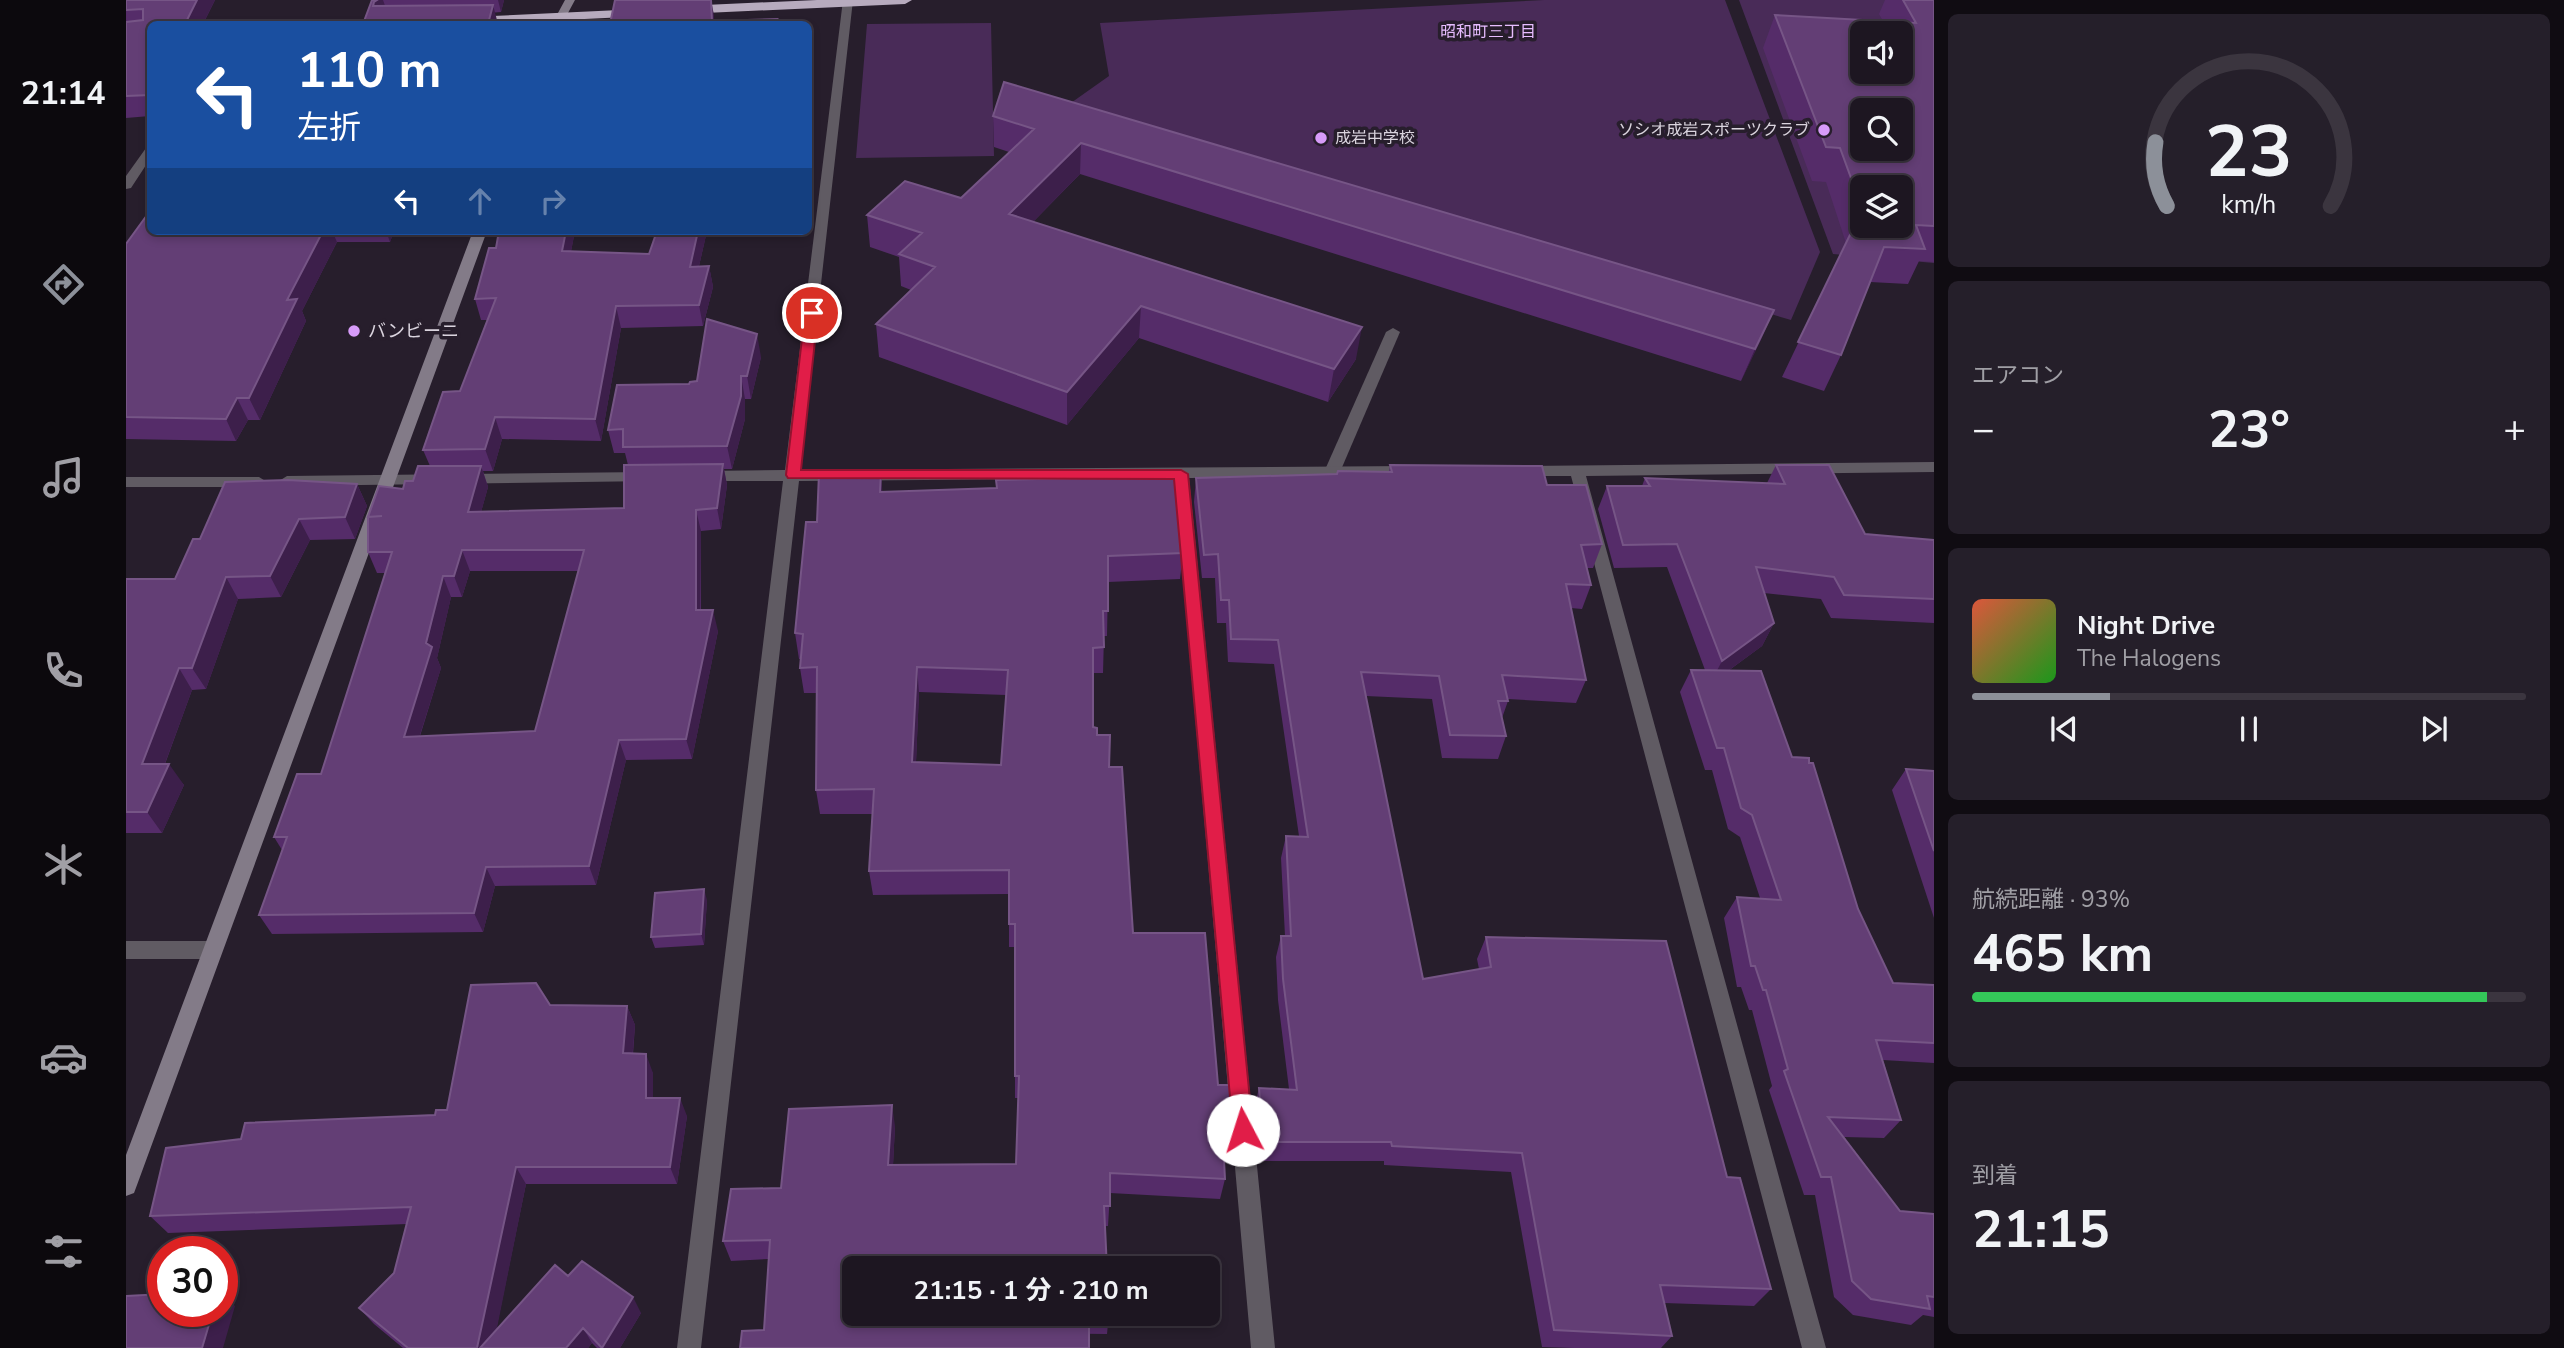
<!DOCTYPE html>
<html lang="ja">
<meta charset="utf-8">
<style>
body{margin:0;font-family:"Nunito Sans","Noto Sans JP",sans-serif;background:#251f2a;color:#f1f3f6;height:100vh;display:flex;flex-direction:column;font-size:26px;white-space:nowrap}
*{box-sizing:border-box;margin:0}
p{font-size:23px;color:#a09fa5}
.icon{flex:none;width:38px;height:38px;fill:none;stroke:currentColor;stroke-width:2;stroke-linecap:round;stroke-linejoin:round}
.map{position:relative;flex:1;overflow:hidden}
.side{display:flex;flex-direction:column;gap:14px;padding:14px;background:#100c12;width:630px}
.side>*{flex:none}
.hud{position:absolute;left:21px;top:21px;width:665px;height:214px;border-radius:10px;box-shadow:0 4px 10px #0003,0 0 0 2px #3b353f;background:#1a4fa0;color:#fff;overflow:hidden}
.tools{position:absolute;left:1724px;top:21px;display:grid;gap:14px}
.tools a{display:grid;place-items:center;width:63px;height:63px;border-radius:10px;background:#1d1621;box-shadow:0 4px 10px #0003,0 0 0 2px #3b353f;font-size:35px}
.speed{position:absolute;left:21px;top:1236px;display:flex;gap:14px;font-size:35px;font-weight:700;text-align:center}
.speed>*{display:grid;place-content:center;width:91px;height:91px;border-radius:50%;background:#1d1621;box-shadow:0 4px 10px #0003,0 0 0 2px #3b353f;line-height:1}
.speed .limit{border:10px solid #d22;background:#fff;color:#111}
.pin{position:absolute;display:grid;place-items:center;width:60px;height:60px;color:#fff;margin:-30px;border:4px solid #fff;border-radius:50%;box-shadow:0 2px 7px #0007}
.me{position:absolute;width:77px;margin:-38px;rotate:355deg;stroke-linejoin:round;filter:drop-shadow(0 0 5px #0008)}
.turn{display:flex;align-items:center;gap:24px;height:147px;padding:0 35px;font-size:32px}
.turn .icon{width:91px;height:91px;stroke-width:2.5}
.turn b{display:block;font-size:49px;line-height:60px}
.lanes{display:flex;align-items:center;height:66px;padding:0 35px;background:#0003;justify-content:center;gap:35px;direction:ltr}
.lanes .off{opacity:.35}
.big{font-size:52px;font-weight:700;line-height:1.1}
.side .card{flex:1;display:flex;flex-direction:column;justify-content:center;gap:10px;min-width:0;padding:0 24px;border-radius:10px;background:#251f2a}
.side .dial{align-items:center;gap:0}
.dial svg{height:182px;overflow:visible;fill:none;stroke:#3b353f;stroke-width:7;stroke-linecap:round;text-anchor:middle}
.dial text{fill:#f1f3f6;stroke:none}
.song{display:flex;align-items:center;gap:21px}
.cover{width:84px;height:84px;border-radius:10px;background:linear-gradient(135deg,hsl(10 70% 55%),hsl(120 70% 35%))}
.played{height:7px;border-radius:4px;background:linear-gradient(90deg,#8c9099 25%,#3b353f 25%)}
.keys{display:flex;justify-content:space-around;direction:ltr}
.heat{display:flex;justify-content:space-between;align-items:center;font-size:38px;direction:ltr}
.charge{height:10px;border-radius:5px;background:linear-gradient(90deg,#34c759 93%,#3b353f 0)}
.trip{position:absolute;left:716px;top:1256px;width:378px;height:70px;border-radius:10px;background:#1d1621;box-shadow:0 4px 10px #0003,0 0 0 2px #3b353f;font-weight:700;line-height:70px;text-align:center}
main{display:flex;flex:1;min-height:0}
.tabs{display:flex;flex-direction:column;width:126px;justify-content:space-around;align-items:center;background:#0c090d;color:#a09fa5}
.tabs .icon{width:49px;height:49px}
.tabs .active{color:#8c9099}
.tabs b{font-size:32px;color:#f1f3f6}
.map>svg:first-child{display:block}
</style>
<main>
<nav class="tabs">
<b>21:14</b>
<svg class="icon active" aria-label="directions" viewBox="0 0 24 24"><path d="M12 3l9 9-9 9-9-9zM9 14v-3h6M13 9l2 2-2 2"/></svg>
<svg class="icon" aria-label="music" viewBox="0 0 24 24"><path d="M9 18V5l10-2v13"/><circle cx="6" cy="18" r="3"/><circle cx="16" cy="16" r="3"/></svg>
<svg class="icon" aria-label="phone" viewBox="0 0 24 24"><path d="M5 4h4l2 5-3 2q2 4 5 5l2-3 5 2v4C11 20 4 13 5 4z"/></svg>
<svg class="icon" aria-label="climate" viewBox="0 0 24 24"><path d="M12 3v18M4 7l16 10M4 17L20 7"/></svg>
<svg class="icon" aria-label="car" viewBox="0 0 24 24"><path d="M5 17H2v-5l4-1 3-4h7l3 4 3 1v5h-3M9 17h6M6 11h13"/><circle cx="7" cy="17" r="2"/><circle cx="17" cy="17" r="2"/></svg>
<svg class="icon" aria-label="filters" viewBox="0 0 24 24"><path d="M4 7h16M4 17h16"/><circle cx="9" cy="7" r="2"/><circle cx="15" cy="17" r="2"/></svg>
</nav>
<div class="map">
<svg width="1808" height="1348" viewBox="0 0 1808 1348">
<rect width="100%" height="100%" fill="#271e2c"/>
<path fill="#492b58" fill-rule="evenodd" d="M1418 0H1599L1694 252 1665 320 942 105 983 76 974 23Z
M1613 0H1791L1808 30V263L1707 254ZM1736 33H1774V72H1736ZM1736 110H1774V149H1736ZM1736 187H1774V226H1736Z
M865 23 868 156 730 158 741 24Z"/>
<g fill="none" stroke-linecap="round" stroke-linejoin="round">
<path fill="#605b63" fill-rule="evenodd" d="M1267 328 1274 332 1214 472 1206 477 1201 476 1198 472 1260 332Z"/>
<path fill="#605b63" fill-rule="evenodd" d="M717 0H727L674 470 1284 466 1292 471 1284 476 1063 478 1149 1348H1125L1048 478 673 481 575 1348H551L657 481H577L569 476 577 471 659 470Z
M24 147V159L5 188 0 189V176L20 148Z
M1808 462V472L1460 476 1700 1348H1676L1445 476H1393L1385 471 1393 466Z
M521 472 529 477 527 481 161 486 153 481 161 476Z
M0 477H133L141 482 133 487H0Z
M0 941H85L92 944 95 950 92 956 85 959H0Z"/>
<path fill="#837b88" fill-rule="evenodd" d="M439 0H449L436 24H426Z
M347 231H361L11 1185 8 1193 0 1196V1155Z"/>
<path fill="#b7abbe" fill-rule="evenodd" d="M691 0H786L779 4 557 14 550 10 557 6Z
M515 9 520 10V16L355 24H342L337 21 344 17Z"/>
</g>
<path fill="#552c69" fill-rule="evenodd" d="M0 0H89L77 24H24V116L0 118Z
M246 0H378L375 12 237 24Z
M1759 0H1808V262L1793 261 1782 284 1744 282 1715 355 1698 391 1656 377 1720 243 1700 182 1686 181 1637 48 1649 15 1757 21 1753 14Z
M867 116 1648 310 1615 381 954 174 907 222 1230 359 1202 402 1013 338 941 425 753 357 750 324 785 290 775 286 773 257 744 247 741 215 835 198 883 152 868 147Z
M24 231H268L264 242H211L176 311 180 321 134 420H122L110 441 0 439V244Z
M373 231H449L445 251 523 254 531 231H581L573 266H583L587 287 577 326 495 328 475 441 376 439 367 471H357L362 487 355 512 498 508 502 465 499 453H488L482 430 563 384 635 357 625 399H619V419L606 469H598L601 485 595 529 575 531V610L592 631 566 759 500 760 470 885 369 886 357 932 146 934 133 915 156 850 148 837 195 774 259 573H251L242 552 277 489 287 481 304 466 297 450 334 391 361 320H355L349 299 370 248ZM344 571H452L409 731 294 736 315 668 311 658 325 597H336Z
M1264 465 1421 485 1476 544 1467 568H1461L1465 585 1456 609 1445 608 1460 680 1450 703 1382 699V701L1376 718 1380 736 1372 759 1316 758 1306 699 1240 696 1297 979 1353 969 1351 959 1360 937 1601 1177 1645 1289 1628 1306 1538 1303 1546 1336 1535 1348H1448L1416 1347 1385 1172 1258 1165V1161H1133L1128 1108 1133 1088 1163 1089 1152 1000 1150 957 1155 936H1159L1155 858 1160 836H1173L1148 664 1102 662 1100 623H1091L1089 578H1076L1068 502 1070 478 1211 474 1263 472Z
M1650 465 1739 534 1808 540V623L1705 618 1695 599 1638 593 1648 623 1636 646 1602 671 1666 757 1683 763 1732 909 1767 983 1808 985V1063L1757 1060 1775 1120 1758 1138 1718 1137 1774 1211 1808 1214V1317L1797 1315 1785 1325 1727 1315 1708 1297 1689 1195H1678L1643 1090 1646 1086 1626 1010H1623L1615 987H1611L1598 918 1611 897 1634 898 1614 837 1602 829 1586 770H1579L1554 692 1565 670H1579L1541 567 1488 568 1472 509 1481 486H1516L1519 478 1641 483Z
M231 484 241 506 229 539 184 540 155 597 112 599 80 689 66 690 39 764 58 785 36 833H0V579H49L74 539Z
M757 492 1057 553 1054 579 982 582 981 636H978L977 673H967V727L971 735 983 767 1007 933 1092 1085 1111 1141 1106 1161 1098 1162 1099 1179 1094 1199 984 1193 982 1226H979L983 1314 981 1334 638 1330 643 1259 605 1261 597 1241 655 1188 769 1126 767 1165 890 1164 892 1098H889V947H883V894L747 895 743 871 747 814H694L690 790 691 693H678L674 668 675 659H673L669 633 691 522ZM793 692 880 695 875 765 790 762Z
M1780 769 1808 771V918L1766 790Z
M581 900 578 945 529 948 525 937Z
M424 1005 501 1006 509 1025 507 1054 527 1073V1098L561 1116 551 1184H400L370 1330 442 1276 515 1313 494 1348H471L466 1343 462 1348H277L248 1324 233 1308 268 1273 281 1224 42 1233 24 1216 309 1115 321 1110Z"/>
<path fill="#3d1f4b" d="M71 0H89L77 24H59Z
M251 0H257L263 17 247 6 248 2Z
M372 0H378L375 12Z
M585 0 588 15V24H586Z
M367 5 372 24H362Z
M955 143 954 174 883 246V214Z
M197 231H206L211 242 176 311 180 321 134 420 123 398 161 300Z
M260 231H268L264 242Z
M440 231H449L441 272 436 251Z
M572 231H581L568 288 564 267Z
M583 266 587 287 577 326 573 305Z
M490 306 495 328 475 441 469 419Z
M1015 306 1013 338 941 425V392Z
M1648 310 1634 342 1615 381 1629 349Z
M1236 327 1230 359 1202 402 1208 369Z
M631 334 635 357 625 399 621 376Z
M615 376 619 399V419L606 469 601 446Z
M111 398 122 420 110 441 100 419Z
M369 417 376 439 367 471 359 449Z
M597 464 601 485 595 529 591 508Z
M355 466 362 487 349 534 342 512Z
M755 473 757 499 754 492Z
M231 484 241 506 229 539 219 517Z
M570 510 575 531 574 631 570 610Z
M173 519 184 540 155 597 144 576Z
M336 550 344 571 336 597 328 576Z
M317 576 325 597 311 658 315 668 287 757 278 737Z
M100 577 112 599 80 689 66 668Z
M587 610 592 631 566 759 560 739Z
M1648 623 1636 646 1584 684 1596 661Z
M791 667 793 692 789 787 786 762Z
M53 668 66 690 31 785 16 764Z
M493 740 500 760 470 885 463 866Z
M43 764 58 785 36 833 21 812Z
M360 867 369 886 357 932 348 913Z
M578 889 581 900 578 945 575 934Z
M501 1006 509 1025 505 1072 497 1053Z
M520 1054 527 1073V1116L520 1098Z
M554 1098 561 1116 551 1184 544 1167Z
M766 1105 769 1126 766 1185 762 1165Z
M390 1167 400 1184 367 1348H351Z
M96 1295 109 1306 97 1348H76L87 1311H96Z
M507 1297 515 1313 494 1348H476Z
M457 1328 466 1343 462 1348H440Z"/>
<path fill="#633e75" stroke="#765586" stroke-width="2" fill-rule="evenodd" d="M0 0H71L59 24H24V95L0 96V22L17 20V9L0 10Z
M246 0H251L248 2 247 6 367 5 362 24H237Z
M489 0H585L586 21 651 19 648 24H484Z
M1777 0H1808V226L1790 225 1799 249 1758 247 1715 355 1672 342 1736 210V226H1774V187H1736V208L1714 148 1700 147 1649 15 1790 23ZM1736 33H1774V72H1736ZM1736 110H1774V149H1736Z
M878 82 1648 310 1629 349 955 143 883 214 1236 327 1208 369 1015 306 941 392 750 324 809 267 773 254 796 233 741 215 779 181 835 198 908 129 867 116Z
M24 211V231H197L161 300 171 299 123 398H111L100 419 0 417V244Z
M373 231H440L436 251 523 254 531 231H572L564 267 583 266 573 305 490 306 469 419 369 417 359 449 297 450 317 392 334 391 370 298 349 299 363 248H370Z
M581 319 631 334 621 376H615V396L601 446 497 447V429L482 430 491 385 563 384 564 382 571 381Z
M597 464 591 508 570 510V610H587L560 739 493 740 463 866 360 867 348 913 133 915 161 837H148L171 774H195L266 552H242V517L256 516 242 517 253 486 277 489 279 481H287L292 466H355L342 512 498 508V465ZM336 550H458L409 731 278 737 306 647 300 643 317 576H328Z
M1264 465 1416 466 1421 485H1460L1476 544 1455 545 1465 585 1440 584 1460 680 1376 675 1382 701H1372L1380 736 1324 735 1313 676 1235 672 1297 979 1365 967 1360 937 1540 941 1601 1177 1614 1178 1645 1289 1534 1285 1546 1336 1428 1330 1396 1153 1266 1146 1265 1142H1138L1133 1088 1171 1090 1157 979 1155 936H1165L1160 836 1182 837 1152 640 1105 639 1103 600H1095L1092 554 1078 555 1070 478 1211 474 1212 471 1266 472Z
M1650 465H1703L1739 534 1808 540V599L1718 595 1708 577 1630 567 1648 623 1596 661 1551 544 1497 545 1481 486H1524L1519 478 1659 484Z
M693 473H755L754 492 871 488 870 480 1050 476 1057 553 982 556V611H977L978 647 967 648V727L971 728V735H984L983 767H996L1007 933H1079L1092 1085H1106L1111 1141H1097L1099 1179 984 1173V1206H978L981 1269H728V1314H983V1317L963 1316V1348H614L616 1331 638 1330 644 1240 597 1241 605 1189 655 1188 663 1109 766 1105 762 1165 890 1164 893 1076H889V924H883V870L743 871 748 789 690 790 691 667 674 668 677 634 669 633 680 522H691ZM791 667 882 670 875 765 786 762Z
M162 480 231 484 219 517 173 519 144 576 100 577 66 668H53L16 764H43L21 812H0V579H49L67 539H74L99 482Z
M1565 670 1635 671 1666 757 1683 758V763H1687L1732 909 1767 983 1808 985V1043L1750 1040 1775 1120 1702 1117 1774 1211 1808 1214V1297L1801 1296 1804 1309 1745 1299 1726 1281 1705 1177H1695L1658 1071 1662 1069 1640 990H1637L1629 966H1625L1611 897 1655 900 1626 815 1615 808 1598 748H1591Z
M1780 769 1808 771V851Z
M578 889 575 934 525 937 529 893Z
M410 983 424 1005 501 1006 497 1053 520 1054V1098H554L544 1167H390L351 1348H282L233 1308 268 1273 285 1207 24 1216 40 1148 115 1139 119 1123 309 1115 310 1110H321L345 985Z
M456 1261 507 1297 476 1348 457 1328 440 1348H354L429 1265 442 1276Z
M37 1294V1311H87L76 1348H0V1296Z"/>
<path fill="#e11d48" stroke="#92132f" stroke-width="2" d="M686 309 692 313 675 470H1055L1062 474 1127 1130 1124 1136 1117 1139 1110 1136 1107 1130 1048 479 662 478 660 475 679 313Z"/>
<g fill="#d79bf9" stroke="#271e2c" stroke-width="2.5">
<circle cx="1698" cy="130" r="7"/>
<circle cx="1195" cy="138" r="7"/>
<circle cx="228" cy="331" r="7"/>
</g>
<g text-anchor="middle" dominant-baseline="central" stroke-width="7" stroke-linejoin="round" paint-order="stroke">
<g font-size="16" fill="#e7bdff" stroke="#271e2c">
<text x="1362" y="32">昭和町三丁目</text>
</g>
<g font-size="16" fill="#dad4de" stroke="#271e2c" text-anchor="end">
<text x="1684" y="130">ソシオ成岩スポーツクラブ</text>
<text x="1209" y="138" text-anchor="start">成岩中学校</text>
</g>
<g font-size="18" fill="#dad4de" stroke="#271e2c" text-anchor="start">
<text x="242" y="331">バンビーニ</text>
</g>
</g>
</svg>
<div class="tools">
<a><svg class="icon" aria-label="sound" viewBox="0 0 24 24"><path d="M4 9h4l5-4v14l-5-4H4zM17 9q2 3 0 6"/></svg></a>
<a><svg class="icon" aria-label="search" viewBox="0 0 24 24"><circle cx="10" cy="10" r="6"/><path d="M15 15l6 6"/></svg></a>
<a><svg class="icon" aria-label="layers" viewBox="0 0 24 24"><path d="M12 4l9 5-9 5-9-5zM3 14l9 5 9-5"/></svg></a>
</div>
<div class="speed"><div class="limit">30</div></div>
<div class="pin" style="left:686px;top:313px;background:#d93025"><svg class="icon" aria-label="arrive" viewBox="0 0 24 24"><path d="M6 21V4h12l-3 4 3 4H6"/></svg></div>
<svg class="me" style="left:1117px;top:1130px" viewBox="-20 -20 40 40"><circle r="19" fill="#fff"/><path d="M0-13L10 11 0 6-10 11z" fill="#e11d48"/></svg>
<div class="trip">21:15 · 1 分 · 210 m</div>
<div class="hud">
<div class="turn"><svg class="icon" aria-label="left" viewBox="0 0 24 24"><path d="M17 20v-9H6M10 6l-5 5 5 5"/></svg><div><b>110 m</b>左折</div></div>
<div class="lanes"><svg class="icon" aria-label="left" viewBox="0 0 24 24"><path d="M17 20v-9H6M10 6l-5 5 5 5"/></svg><svg class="icon off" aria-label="ahead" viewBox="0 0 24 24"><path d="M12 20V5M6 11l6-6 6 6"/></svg><svg class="icon off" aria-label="right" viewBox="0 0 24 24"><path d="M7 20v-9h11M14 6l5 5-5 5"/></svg></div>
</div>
</div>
<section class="side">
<div class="card dial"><svg viewBox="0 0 100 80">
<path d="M14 69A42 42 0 1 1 86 69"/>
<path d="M14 69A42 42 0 0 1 9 41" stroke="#8c9099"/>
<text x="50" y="56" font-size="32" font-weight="700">23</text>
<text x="50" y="72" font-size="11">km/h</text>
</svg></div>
<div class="card"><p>エアコン</p>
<div class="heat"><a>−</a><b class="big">23°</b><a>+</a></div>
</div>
<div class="card">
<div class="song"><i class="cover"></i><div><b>Night Drive</b><p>The Halogens</p></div></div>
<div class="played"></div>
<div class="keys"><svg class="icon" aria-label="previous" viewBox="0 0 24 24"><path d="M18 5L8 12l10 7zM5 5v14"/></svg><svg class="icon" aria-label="pause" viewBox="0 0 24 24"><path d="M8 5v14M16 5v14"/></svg><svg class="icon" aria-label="next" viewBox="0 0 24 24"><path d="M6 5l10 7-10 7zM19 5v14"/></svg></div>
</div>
<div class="card"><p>航続距離 · 93%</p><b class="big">465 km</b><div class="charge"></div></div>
<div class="card"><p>到着</p><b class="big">21:15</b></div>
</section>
</main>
